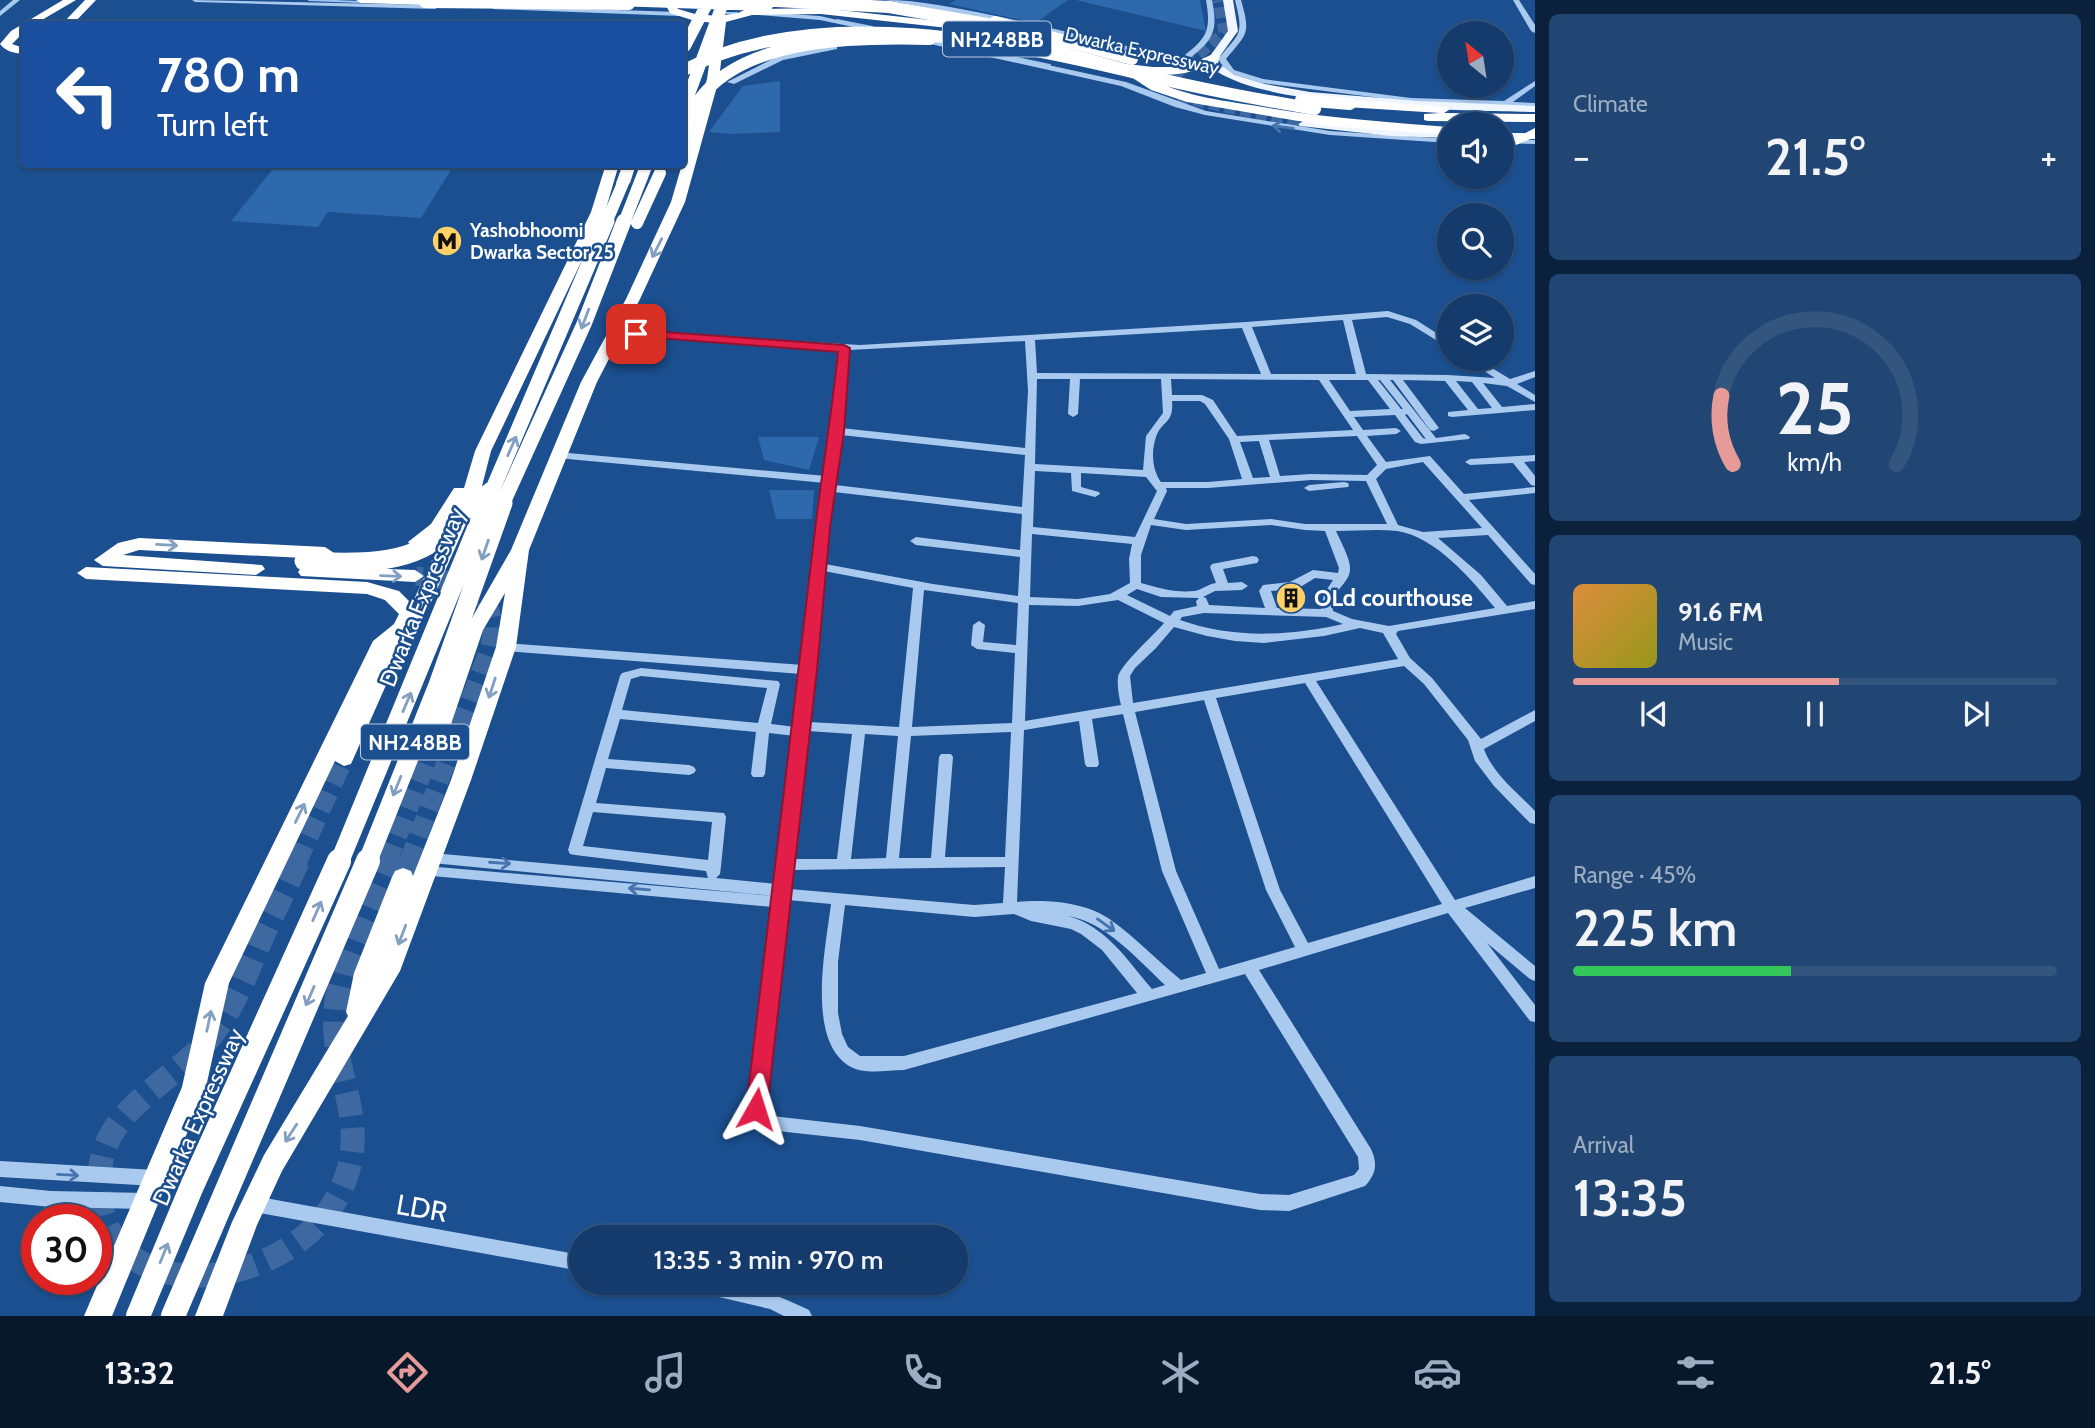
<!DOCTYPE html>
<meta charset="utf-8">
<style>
body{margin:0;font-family:Cabin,sans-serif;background:#214673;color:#f1f3f6;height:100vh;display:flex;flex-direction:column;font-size:26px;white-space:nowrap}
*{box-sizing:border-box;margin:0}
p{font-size:23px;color:#9dadc1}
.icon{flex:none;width:38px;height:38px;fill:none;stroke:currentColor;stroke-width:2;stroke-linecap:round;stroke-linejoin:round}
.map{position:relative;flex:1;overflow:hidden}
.drawer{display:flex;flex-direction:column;gap:14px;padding:14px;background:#0b203b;width:560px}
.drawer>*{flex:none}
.top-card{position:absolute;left:21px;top:21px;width:665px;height:147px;border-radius:7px;box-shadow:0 2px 5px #0004,0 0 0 2px #33557e;background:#1a4fa0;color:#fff;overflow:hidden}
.needle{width:46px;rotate:330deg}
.controls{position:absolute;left:1437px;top:21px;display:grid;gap:14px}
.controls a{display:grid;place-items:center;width:77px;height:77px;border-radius:50%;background:#143b6b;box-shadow:0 2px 5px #0004,0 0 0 2px #33557e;font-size:35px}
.speed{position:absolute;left:21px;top:1204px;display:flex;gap:14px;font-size:35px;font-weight:700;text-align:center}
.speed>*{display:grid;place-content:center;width:91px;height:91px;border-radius:50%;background:#143b6b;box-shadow:0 2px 5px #0004,0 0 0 2px #33557e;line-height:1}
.speed .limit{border:10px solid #d22;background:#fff;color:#111}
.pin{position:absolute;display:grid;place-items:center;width:60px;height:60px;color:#fff;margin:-30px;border-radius:14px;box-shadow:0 4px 10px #0006}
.me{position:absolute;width:77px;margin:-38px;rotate:6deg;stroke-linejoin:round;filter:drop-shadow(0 0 5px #0008)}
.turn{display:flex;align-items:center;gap:24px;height:147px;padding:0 21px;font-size:32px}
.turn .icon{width:91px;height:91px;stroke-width:2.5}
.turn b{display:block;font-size:49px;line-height:60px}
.big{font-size:52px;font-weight:600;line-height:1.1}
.drawer .tile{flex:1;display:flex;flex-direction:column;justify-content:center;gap:10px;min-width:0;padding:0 24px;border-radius:10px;background:#214673}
.drawer .dial{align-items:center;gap:0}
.dial svg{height:182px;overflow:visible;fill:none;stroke:#33557e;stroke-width:7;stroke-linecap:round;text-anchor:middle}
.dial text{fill:#f1f3f6;stroke:none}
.song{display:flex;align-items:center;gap:21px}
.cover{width:84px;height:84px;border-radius:10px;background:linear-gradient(135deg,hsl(30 70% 55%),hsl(60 70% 35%))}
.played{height:7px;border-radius:4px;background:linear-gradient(90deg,#e69b98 55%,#33557e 55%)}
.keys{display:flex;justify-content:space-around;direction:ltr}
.heat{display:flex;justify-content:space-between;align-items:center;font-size:38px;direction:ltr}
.charge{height:10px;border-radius:5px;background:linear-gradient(90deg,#34c759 45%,#33557e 0)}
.trip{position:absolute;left:569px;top:1225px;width:399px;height:70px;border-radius:35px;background:#143b6b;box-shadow:0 2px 5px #0004,0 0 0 2px #33557e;font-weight:600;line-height:70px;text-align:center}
.tabs{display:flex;height:112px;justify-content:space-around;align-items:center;background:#08182b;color:#9dadc1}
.tabs .icon{width:49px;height:49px}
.tabs .selected{color:#e69b98}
.tabs b{font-size:32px;color:#f1f3f6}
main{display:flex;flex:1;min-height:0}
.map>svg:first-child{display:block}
</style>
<main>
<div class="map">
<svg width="1535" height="1316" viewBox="0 0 1535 1316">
<rect width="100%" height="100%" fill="#1b4f8f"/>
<path fill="#2e69ad" d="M956 0H1068L1035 23 949 4Z
M1076 0H1200L1206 31Z
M780 81V132L730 134 709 132 743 86Z
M276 165V164L454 165 421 218 328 212 318 227 231 221Z
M758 437H819L809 470 764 460Z
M769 490H814L812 519H776Z"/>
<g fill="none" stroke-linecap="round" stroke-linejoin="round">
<path stroke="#9cc4f0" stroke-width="2" d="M309 0 361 2
M723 13H737
M837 20 872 27
M971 48 1050 65"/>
<path stroke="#3d69a0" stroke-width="11" stroke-dasharray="11 5" stroke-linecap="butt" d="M1175 76 1224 32 1218 0
M1178 97 1304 124"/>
<path stroke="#3d69a0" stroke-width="19" stroke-dasharray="19 10" stroke-linecap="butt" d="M297 863 344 759
M387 863 437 736
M408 863 490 647C501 587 466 581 416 576"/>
<path stroke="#3d69a0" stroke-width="24" stroke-dasharray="24 12" stroke-linecap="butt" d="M298 861C287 885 275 909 264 933 248 969 235 1007 210 1037 177 1079 110 1106 101 1163 78 1316 285 1300 339 1194 373 1125 333 1082 335 1017 337 966 369 908 387 861
M403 877 409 861"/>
<path fill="#a9c9ee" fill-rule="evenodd" d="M13 0H20L0 16V11Z
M192 0 435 5 438 7 435 9 195 2Z
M885 0C920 0 956 8 991 15 1054 28 1117 44 1180 59 1205 39 1212 34 1206 0H1212C1219 34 1212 40 1187 61L1219 70 1215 72 1012 23Z
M1235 0H1241C1251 35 1247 33 1226 59L1234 70 1263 79 1411 98 1504 101 1535 81V86L1513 102 1535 103V107L1411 102 1262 83 1228 74 1218 59C1240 32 1244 36 1235 0Z
M1513 0H1519L1535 25V33L1531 31Z
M495 6 680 12 683 14 680 16 493 9V7Z
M749 11 820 16 881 30 877 32 820 20 747 14 746 13Z
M929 39 1126 82 1206 111 1330 131 1449 139V143L1330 135 1205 115 1175 107 1121 86 926 43 925 41Z
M834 45H837V49L783 60 734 84 727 82 778 56Z
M1502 139 1535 140V144L1502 143Z
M1388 311 1416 320 1449 341V348L1410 324 1387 317 1352 320 1366 374 1448 375 1495 378 1466 359H1477L1510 379 1535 371V377L1517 384 1535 395V402L1507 386 1483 383 1502 407 1535 404V410L1452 417 1448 416V412L1468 410 1445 381 1403 380 1439 428 1434 431 1430 430 1393 380H1390L1436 438 1465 434 1470 437 1469 439 1421 444 1415 442 1395 415 1354 417 1363 430 1396 428 1401 431 1396 434 1367 436 1386 462 1430 456 1464 494 1535 487V493L1469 500 1535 574V585L1531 584 1488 535 1438 538 1481 575 1507 606 1535 601V609L1398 631 1396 634 1410 658 1432 678 1481 739 1535 710V721L1484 749C1493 774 1517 792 1535 811V824L1530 823 1494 786 1475 761 1468 740 1424 684 1404 666 1316 681 1455 900 1535 876V888L1465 908 1535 966V981L1530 979 1487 943 1535 1005V1022L1530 1021 1448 913 1259 970 1371 1149C1378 1164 1376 1174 1365 1186L1289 1211 1260 1210 860 1140 768 1130 751 1119 749 1114V1101L773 907 421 875 419 871 421 867 426 866 775 896 432 863 427 862 425 858 427 854 432 853 708 878 706 871 575 855 570 854 568 850 620 676 622 673 641 668 778 681 780 684 771 724 796 727 802 674 506 651 500 647 506 643 803 665 817 527 825 483 557 458 552 455 557 452 826 476 839 350 613 335 608 332 610 330 860 345 1246 322ZM1343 320 1356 374H1271L1252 327ZM1242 328 1261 374 1037 373 1035 340ZM1025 341 1028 391 1025 448 841 428 849 350ZM1037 379H1070L1068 414 1073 417 1078 414 1080 379H1161L1163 413 1146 436 1143 470 1035 464ZM1171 379 1319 380 1353 430 1237 436 1213 400 1202 395H1172ZM1329 380H1368L1390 409 1350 411ZM1378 380H1380L1403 409H1401ZM1456 381 1472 382 1492 408 1478 409ZM1172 401H1200L1205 404 1229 439 1242 479 1208 482H1161C1152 470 1151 451 1156 437 1162 420 1174 424 1172 401ZM1407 414 1426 439 1423 438 1405 415ZM841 435 1025 455 1022 507 835 485ZM1357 436 1377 465 1367 475 1311 474 1280 476 1269 440ZM1259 441 1270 477 1253 478 1240 442ZM1423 462 1482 528 1423 532 1398 525 1376 479 1386 469ZM1035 471 1071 473 1072 491 1095 497 1100 494 1099 492 1081 487V473L1146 477 1157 491 1135 537 1033 527ZM1311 480 1366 481 1387 524H1305L1271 519 1186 524 1154 519 1167 491 1166 488H1208ZM834 492 1022 514 1020 550 916 537 910 541 916 545 1020 557 1018 596 933 584 825 564ZM1151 525 1186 530 1271 525 1305 530 1325 531 1339 568 1338 573 1313 570 1290 582 1263 585 1259 591 1265 608 1209 605 1206 598 1203 597 1215 591 1242 590 1248 586 1242 582 1228 583 1223 569 1257 563 1259 560 1257 557 1253 556 1212 564 1210 567 1216 583C1208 584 1202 590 1194 591 1176 593 1158 588 1141 583V555ZM1336 531C1356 531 1377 529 1397 531 1436 537 1471 579 1495 608L1389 626 1352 619 1333 611C1331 589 1350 584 1350 569 1351 560 1340 540 1336 531ZM1032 534 1132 544 1129 559 1130 583 1110 594 1078 599 1030 597ZM824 571 913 588 899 727 809 722ZM1315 578 1333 580 1324 594 1321 609 1277 608 1271 591 1297 589ZM1137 589 1161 597 1199 598 1196 601 1197 606 1174 611 1170 616 1127 595ZM924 590 1018 603 1016 645 983 642 985 625 979 621 973 625 971 645 977 649 1015 653 1012 723 912 727ZM1118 600 1164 623C1154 635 1120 665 1118 677 1117 686 1119 697 1121 705L1025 721 1029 605 1078 606ZM1204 613 1326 617 1343 624C1289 636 1233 639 1180 620L1182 617ZM1174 627 1207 636 1235 641 1264 643 1324 636 1360 628 1383 633 1398 659 1133 703 1130 676 1135 668 1156 648ZM641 676 767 688 758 723 622 710 631 679ZM1305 683 1442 904 1308 943 1280 890 1216 698ZM1204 700 1266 890 1295 947 1219 969 1176 871 1135 712ZM1123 714 1162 871 1206 973 1181 980C1158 961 1136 938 1111 920 1086 902 1047 899 1017 902L1024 730 1079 721 1085 764 1087 767H1097L1099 764 1092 719ZM620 719 756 732 751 774 753 777H763L765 774 769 733 795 736 776 884 716 878 720 874 721 866 726 817 724 813 596 803 606 768 689 775 694 773 696 770 694 767 689 765 608 759ZM808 731 852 734 837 859H793ZM1011 732 1005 857H945L953 757 951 754H941L939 757 931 858H899L911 736ZM865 734 898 736 886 858 851 859ZM593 812 712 822 708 860 583 846ZM1005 867 1003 903 974 905 790 889 792 870ZM788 900 831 904C826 946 805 1042 851 1067 866 1075 887 1070 904 1070L1245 974 1358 1157 1359 1169 1354 1175 1289 1195 1260 1194 860 1126 772 1116 765 1111V1101ZM845 905 974 917 1014 914 1031 921 1071 929 1081 934 1102 950 1137 993 904 1056H860L848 1047 842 1034 838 1013V962ZM1068 916C1106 922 1138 960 1165 985L1152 989C1127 960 1107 927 1068 916Z
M1535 455V461L1524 462 1535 476V486L1531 485 1513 463 1470 465 1465 462 1470 459Z
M1344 482 1348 483 1349 485 1348 487 1309 491 1304 488 1309 485Z
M0 1161 155 1170 161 1173 163 1178 161 1183 155 1186 0 1177Z
M0 1186 51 1191 145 1193 151 1195 153 1201 151 1207 145 1209 51 1207 0 1202Z
M254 1196 581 1255V1271L254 1212 248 1210 246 1204 248 1198Z
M684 1283C735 1281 764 1288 809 1310L812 1316H784L770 1309 693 1291 687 1289Z"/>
<path fill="#f0f6ff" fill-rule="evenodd" d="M1223 0H1233L1238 31 1220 56 1218 63 1234 75 1265 84 1310 92 1417 101 1535 106V112C1467 110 1251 110 1208 64L1210 56 1228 31Z
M1304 121 1391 130 1449 132V138L1391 136 1300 126 1298 124Z
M1502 133H1535V139H1502Z"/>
<path fill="#fff" fill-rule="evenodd" d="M63 0H76L35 24H24V32L12 44 24 48V54C15 53 6 52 0 44L11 31Z
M85 0H96L73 24H62Z
M356 0H429L430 2 425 5 361 3Z
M663 0H673L678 9 695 14 718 16 738 13 760 3 765 6 763 9 821 8 957 23 1030 37 1127 64 1153 67H1184L1213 54 1219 57 1217 59C1193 76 1168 77 1139 72 1174 94 1211 99 1251 105 1317 117 1382 122 1449 127V135L1328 126 1187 102 1151 90 1116 67 1029 43 957 29 821 14 752 15 726 22 719 79 685 202 640 299 597 382 529 550 516 647 471 780 400 971 282 1171 257 1225 223 1316H195L232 1222 264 1155 348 1016 346 1012 354 973 392 877 395 871 403 868 411 871 413 876 451 780 496 647 505 593 483 630 447 736 444 741 437 743 430 741 427 736 465 630 511 550 581 382 626 299 671 202 707 79 715 23 695 21 670 13Z
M688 93 694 97 688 113 682 117V96Z
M1350 100 1447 107 1449 110 1444 113 1535 114V122L1428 121 1424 120V114L1440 113 1346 107V101Z
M1535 128V137L1516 145 1510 141Z
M606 164H619L605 212 491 451 481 490 428 609 418 625 410 631 351 764 344 766 335 761 229 983 206 1087 112 1316H84L182 1087 205 983 373 641 394 624 399 614 385 600 367 594 86 579 77 573 86 567 367 582 399 591 412 604 448 525C440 536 425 550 411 546L408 542 431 524 454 488H464L475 451 591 212Z
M623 164H636L630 183 623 187 616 183Z
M139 538 325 547 334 553 325 559 139 550 123 555 262 565 265 569 256 575 103 566 94 560 118 543Z
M307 566 415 570 424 576 415 582 301 576 298 572 301 568Z"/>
<path stroke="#fff" stroke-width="12" d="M615 0 767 5
M755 0 889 7 987 24
M425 2 629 4
M995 22 1132 59
M685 46 709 0
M682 71C816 0 1010 42 1153 77 1206 90 1261 100 1315 109
M688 97 724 0
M1301 100 1350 104
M682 145C687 130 689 112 699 100 744 37 860 37 930 39
M606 223 623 183
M624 223 647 164
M637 223 660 173"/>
<path stroke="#fff" stroke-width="15" d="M469 505 491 489
M486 505 607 221
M502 505 584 324 624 221"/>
<path stroke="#fff" stroke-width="19" d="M304 561C350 563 404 567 442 536 454 527 460 513 471 503
M339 863 487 503
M367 863 438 685 503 503"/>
<path stroke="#fff" stroke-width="24" d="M138 1316 192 1186 339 861
M173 1316 368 861"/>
</g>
<defs><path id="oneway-shaft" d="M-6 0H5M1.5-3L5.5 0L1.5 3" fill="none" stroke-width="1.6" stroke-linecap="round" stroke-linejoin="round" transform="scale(1.75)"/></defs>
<g stroke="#4674ac">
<use href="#oneway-shaft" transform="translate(1283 127) rotate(-172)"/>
<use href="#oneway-shaft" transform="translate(500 863) rotate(4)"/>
<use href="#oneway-shaft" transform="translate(639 889) rotate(-175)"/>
<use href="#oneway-shaft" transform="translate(1106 925) rotate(35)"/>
<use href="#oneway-shaft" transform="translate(68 1175) rotate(3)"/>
</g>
<g stroke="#829ec1">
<use href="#oneway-shaft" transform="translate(657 248) rotate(117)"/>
<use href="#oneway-shaft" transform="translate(585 319) rotate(111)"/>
<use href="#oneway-shaft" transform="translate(512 446) rotate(-66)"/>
<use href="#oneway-shaft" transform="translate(167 545) rotate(3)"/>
<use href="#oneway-shaft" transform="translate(485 550) rotate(109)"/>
<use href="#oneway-shaft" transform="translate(391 576) rotate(2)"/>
<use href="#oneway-shaft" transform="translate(492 688) rotate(108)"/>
<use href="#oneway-shaft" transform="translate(407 702) rotate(-67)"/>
<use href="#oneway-shaft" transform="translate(397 786) rotate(112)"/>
<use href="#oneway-shaft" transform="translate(300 813) rotate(-64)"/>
<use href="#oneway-shaft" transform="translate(317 911) rotate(-66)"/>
<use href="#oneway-shaft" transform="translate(402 935) rotate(111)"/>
<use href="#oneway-shaft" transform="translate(310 996) rotate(113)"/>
<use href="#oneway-shaft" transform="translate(209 1021) rotate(-78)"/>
<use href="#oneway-shaft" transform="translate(291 1133) rotate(123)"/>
<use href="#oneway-shaft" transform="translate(164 1253) rotate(-68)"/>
</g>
<path fill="#e11d48" stroke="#92132f" stroke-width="2" d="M636 330 844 345 850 348 844 432 830 527 817 670 767 1109 764 1115 756 1118 749 1115 746 1109C770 916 793 723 815 530 822 471 832 412 838 352L632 336V331Z"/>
<defs>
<g id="metro-disc" transform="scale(1.575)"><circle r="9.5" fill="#ffd166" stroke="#1b4f8f"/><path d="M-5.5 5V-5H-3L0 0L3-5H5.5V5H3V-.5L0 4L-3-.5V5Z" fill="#111"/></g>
<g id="building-disc" transform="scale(1.575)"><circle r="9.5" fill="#ffd166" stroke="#1b4f8f"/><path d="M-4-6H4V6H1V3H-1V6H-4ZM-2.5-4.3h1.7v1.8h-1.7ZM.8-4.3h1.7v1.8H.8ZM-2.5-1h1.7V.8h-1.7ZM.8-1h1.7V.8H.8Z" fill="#111"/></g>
</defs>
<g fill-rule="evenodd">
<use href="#metro-disc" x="447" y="241"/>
<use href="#building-disc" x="1291" y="598"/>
</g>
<g text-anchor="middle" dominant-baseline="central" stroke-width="5" stroke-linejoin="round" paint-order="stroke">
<g font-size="19" fill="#fff" stroke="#1b4f8f">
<text transform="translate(1142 51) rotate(13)">Dwarka Expressway</text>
</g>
<g font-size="19" font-weight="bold" fill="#fff" stroke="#1b4f8f" text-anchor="start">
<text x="470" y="230">Yashobhoomi<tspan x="470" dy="22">Dwarka Sector 25</tspan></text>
</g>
<g fill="#1b4f8f" stroke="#bbcadd" stroke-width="2">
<rect x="943" y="21.5" width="108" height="35" rx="5"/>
<rect x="361" y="724.5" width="108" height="35" rx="5"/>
</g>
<g font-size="21" font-weight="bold" fill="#fff">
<text x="997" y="39">NH248BB</text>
<text x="415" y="742">NH248BB</text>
</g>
<g font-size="23" fill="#fff" stroke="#1b4f8f">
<text transform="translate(422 597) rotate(-68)">Dwarka Expressway</text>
<text transform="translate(198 1117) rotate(-66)">Dwarka Expressway</text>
</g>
<g font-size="23" font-weight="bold" fill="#fff" stroke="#1b4f8f" text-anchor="start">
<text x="1314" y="598">OLd courthouse</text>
</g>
<g font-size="28" fill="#fff" stroke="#1b4f8f">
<text transform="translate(422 1208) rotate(10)">LDR</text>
</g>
</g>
</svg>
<div class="controls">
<a><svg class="needle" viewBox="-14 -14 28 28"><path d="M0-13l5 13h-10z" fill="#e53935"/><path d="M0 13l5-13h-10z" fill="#9dadc1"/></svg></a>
<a><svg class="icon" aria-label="sound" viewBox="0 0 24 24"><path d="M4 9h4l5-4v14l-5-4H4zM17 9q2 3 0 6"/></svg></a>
<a><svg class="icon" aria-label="search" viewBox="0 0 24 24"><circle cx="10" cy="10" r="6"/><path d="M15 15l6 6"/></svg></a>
<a><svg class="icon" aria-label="layers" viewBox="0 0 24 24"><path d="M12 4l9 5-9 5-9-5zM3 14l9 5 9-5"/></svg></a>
</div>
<div class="speed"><div class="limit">30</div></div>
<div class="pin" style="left:636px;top:334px;background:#d93025"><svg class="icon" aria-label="arrive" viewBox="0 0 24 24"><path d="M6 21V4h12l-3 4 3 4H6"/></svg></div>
<svg class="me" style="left:756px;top:1109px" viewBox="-20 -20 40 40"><path d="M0-17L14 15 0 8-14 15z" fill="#e11d48" stroke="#fff" stroke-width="4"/></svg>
<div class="trip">13:35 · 3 min · 970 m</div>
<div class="top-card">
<div class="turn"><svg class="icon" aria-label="left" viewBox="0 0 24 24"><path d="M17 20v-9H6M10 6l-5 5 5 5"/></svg><div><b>780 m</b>Turn left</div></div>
</div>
</div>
<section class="drawer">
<div class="tile"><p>Climate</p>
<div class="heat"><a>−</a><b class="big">21.5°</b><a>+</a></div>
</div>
<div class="tile dial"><svg viewBox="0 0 100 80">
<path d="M14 69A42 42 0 1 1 86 69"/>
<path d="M14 69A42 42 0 0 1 9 39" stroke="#e69b98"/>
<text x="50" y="56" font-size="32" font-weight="700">25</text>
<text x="50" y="72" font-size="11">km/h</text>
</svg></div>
<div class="tile">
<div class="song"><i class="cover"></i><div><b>91.6 FM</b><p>Music</p></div></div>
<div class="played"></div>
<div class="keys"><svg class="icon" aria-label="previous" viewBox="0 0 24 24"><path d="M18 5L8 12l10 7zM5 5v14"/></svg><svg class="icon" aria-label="pause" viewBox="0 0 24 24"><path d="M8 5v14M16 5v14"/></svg><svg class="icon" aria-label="next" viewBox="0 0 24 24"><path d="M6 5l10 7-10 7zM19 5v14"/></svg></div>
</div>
<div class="tile"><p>Range · 45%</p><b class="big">225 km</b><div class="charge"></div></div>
<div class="tile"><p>Arrival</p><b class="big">13:35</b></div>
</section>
</main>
<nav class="tabs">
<b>13:32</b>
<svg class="icon selected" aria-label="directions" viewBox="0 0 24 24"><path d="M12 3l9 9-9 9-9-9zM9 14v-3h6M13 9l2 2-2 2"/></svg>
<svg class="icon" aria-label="music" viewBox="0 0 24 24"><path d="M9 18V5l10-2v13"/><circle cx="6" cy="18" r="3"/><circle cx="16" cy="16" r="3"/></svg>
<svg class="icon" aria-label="phone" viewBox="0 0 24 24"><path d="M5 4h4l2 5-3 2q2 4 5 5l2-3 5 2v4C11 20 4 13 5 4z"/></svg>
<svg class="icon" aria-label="climate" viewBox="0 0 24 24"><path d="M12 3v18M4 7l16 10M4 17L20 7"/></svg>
<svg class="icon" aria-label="car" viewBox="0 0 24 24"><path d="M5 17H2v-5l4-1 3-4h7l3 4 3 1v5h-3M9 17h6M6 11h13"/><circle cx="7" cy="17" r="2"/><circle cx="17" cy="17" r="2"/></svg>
<svg class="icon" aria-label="filters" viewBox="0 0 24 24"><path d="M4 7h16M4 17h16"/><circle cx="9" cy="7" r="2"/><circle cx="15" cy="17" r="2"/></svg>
<b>21.5°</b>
</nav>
